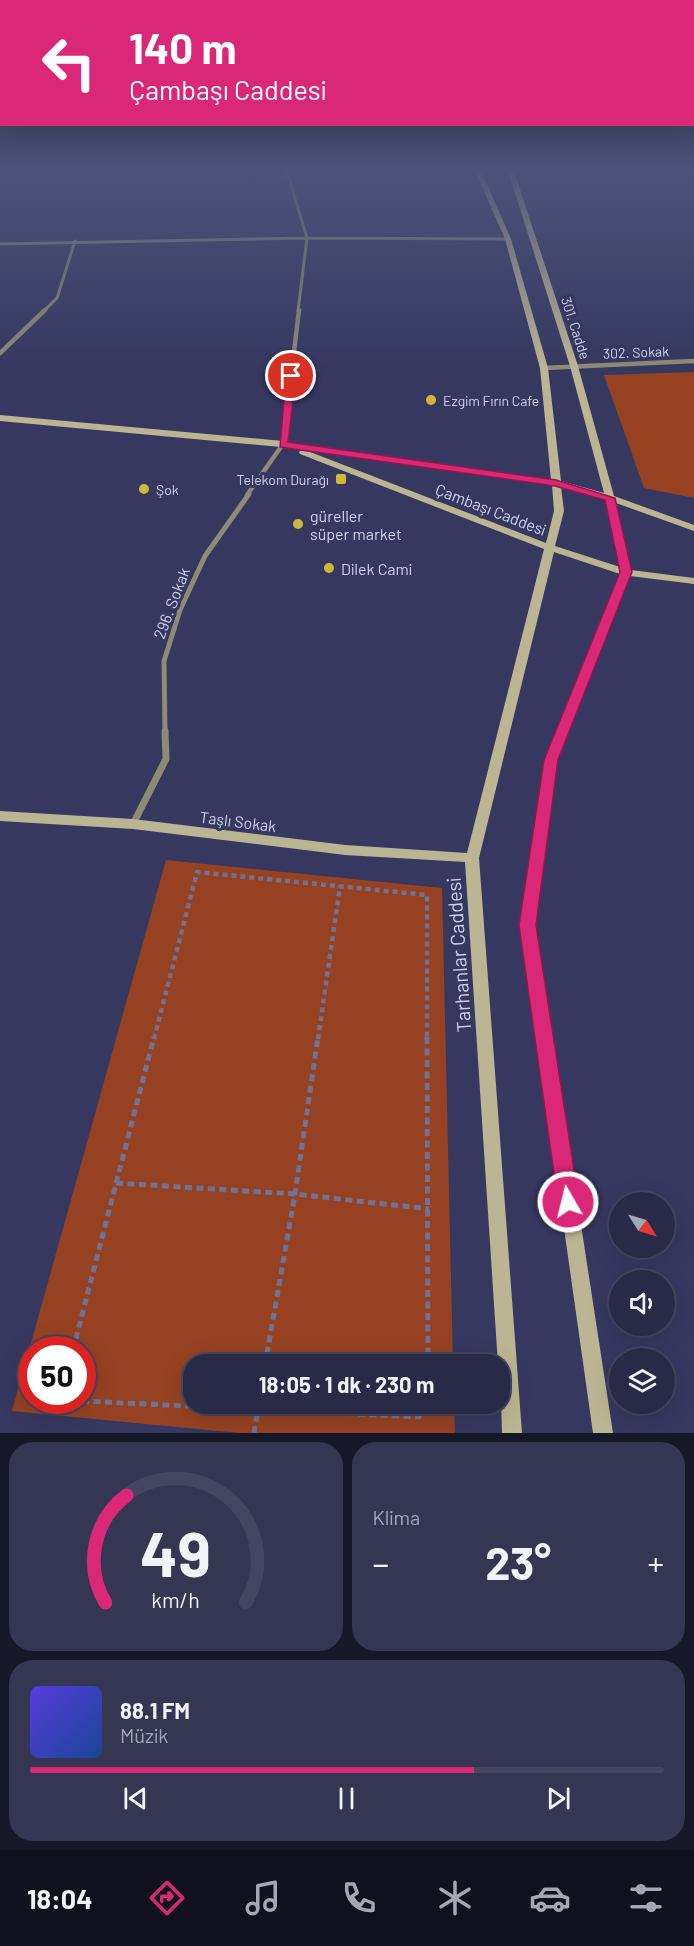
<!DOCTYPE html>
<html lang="tr">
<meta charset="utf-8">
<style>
body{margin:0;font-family:Barlow,sans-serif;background:#343652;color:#f1f3f6;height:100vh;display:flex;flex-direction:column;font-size:22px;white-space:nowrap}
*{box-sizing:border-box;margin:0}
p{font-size:20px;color:#a5a7b4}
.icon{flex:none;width:33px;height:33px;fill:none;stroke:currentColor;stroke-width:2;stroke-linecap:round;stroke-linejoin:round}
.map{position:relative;height:1433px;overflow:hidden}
.drawer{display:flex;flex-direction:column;gap:9px;padding:9px;background:#161728;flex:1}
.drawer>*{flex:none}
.top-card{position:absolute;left:0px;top:0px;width:694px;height:126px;box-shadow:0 6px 24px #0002,0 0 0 2px #444660;background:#db2777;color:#fff;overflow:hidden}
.needle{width:39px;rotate:127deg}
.controls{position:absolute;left:609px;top:1192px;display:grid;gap:12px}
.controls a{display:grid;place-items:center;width:66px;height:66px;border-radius:50%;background:#282a48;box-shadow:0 6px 24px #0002,0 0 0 2px #444660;font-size:30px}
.speed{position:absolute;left:18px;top:1336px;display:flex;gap:12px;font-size:30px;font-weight:700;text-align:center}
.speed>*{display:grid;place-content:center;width:78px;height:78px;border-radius:50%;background:#282a48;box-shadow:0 6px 24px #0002,0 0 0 2px #444660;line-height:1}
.speed .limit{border:9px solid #d22;background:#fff;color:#111}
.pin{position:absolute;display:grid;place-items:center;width:51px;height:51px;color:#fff;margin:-26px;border:3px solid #fff;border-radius:50%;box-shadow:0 2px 6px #0007}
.me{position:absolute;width:66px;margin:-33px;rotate:352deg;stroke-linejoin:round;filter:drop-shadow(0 0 4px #0008)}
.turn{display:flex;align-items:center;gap:21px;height:126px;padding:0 30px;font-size:27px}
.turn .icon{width:78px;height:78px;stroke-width:2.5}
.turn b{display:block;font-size:42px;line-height:51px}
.big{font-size:45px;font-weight:700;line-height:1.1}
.drawer .widget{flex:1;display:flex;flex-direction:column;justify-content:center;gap:9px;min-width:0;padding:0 21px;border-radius:24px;background:#343652}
.drawer .dial{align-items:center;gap:0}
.dial svg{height:156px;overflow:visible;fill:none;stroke:#444660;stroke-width:7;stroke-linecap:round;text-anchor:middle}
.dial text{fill:#f1f3f6;stroke:none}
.song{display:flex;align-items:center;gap:18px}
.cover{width:72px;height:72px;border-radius:9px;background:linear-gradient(135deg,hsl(250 70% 55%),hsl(220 70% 35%))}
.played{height:6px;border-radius:3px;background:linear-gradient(90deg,#db2777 70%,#444660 70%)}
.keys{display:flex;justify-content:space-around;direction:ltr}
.heat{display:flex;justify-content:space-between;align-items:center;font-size:33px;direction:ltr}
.drawer .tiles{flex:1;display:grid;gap:9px;grid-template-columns:1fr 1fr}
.widget:last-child{grid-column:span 2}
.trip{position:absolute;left:183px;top:1354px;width:327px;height:60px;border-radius:24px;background:#282a48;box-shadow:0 6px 24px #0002,0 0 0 2px #444660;font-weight:700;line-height:60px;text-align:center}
.dock{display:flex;height:96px;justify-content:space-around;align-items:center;background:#10111d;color:#a5a7b4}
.dock .icon{width:42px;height:42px}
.dock .active{color:#db2777}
.dock b{font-size:27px;color:#f1f3f6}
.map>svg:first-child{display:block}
</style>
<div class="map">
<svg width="694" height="1433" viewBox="0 0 694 1433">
<rect width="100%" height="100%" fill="#363860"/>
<path fill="#964222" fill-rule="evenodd" d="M694 372V498L644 488 604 375Z
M166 860 442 888 453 1365H194V1404H454L455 1433H239L12 1411ZM32 1350H82V1401H32Z"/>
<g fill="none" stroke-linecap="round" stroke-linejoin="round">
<path stroke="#707295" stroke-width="4.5" stroke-dasharray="5 4" stroke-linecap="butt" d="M154 1039 197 872 427 895V1039
M318 1039 340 886"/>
<path stroke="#707295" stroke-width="5" stroke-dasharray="7 4.5" stroke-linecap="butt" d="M427 1037 428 1365
M116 1183 295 1194 429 1209
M73 1350 154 1037
M265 1365 295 1194 318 1037
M82 1401 419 1417 422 1404
M254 1433 259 1404"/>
<path stroke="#8d8a75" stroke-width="3" d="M286 168 307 238 298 311
M688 168H694
M0 169 47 168
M0 244 307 238 508 239
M44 311 57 298 75 241"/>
<path stroke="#8d8a75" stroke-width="4.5" d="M0 353 45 310
M544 368 694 361
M247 495 283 444 299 310"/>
<path stroke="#8d8a75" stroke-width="5" d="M165 732 164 661 180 610 205 556 249 494"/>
<path stroke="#8d8a75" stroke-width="7" d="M133 824 166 759 165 731"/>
<path fill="#bbb593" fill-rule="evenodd" d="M474 168H480L511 239 548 368 561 481 604 493 570 366 507 168H513L578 366 614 496 694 525V531L616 503 631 570 694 578V584L630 576 557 760 535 925 613 1433H593L521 925 545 760 620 574 554 552 479 858 522 1433H502L500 1365H498L465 862 345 855 133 829 0 821V811L133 819 345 845 467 853 544 549 300 454 299 452 302 449 0 421V415L283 441 551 480 540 368 505 239ZM305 450 552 485 554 511 546 543ZM561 487 606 500 620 567 555 546 564 511Z"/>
</g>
<linearGradient id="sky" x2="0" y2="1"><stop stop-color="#1e1f35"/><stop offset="0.46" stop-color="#4c537a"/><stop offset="1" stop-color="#4c537a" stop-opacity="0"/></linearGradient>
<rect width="694" height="368" fill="url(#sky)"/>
<path fill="#db2777" stroke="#8e194d" stroke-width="1.5" d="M291 373 296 376 288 442 556 480 615 498 632 572 558 760 536 925 579 1202 576 1209 568 1211 561 1209 558 1202 519 925 544 760 620 572 605 500 555 486 280 447 286 376Z"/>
<g fill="#cdb938" stroke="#363860" stroke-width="2">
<circle cx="431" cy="400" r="6"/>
<rect x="335" y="473" width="12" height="12" rx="3"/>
<circle cx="144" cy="489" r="6"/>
<circle cx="298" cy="524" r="6"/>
<circle cx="329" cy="568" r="6"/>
</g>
<g text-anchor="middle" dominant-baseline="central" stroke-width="6" stroke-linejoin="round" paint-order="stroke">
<g font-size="14" fill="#cfd2eb" stroke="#363860">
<text transform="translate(576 328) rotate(72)">301. Cadde</text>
<text transform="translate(636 352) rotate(-2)">302. Sokak</text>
</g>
<g font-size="14" fill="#cfd2eb" stroke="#363860" text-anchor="start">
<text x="443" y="400">Ezgim Fırın Cafe</text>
<text x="329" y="479" text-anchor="end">Telekom Durağı</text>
<text x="156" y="489">Şok</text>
</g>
<g font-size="16" fill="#cfd2eb" stroke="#363860">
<text transform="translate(491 509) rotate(21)">Çambaşı Caddesi</text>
<text transform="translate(171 603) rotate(-69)">296. Sokak</text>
<text transform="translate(238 821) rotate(7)">Taşlı Sokak</text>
</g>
<g font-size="16" fill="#cfd2eb" stroke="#363860" text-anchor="start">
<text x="310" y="515">güreller<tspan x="310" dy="18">süper market</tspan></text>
<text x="341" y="568">Dilek Cami</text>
</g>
<g font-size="20" fill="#cfd2eb" stroke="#363860">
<text transform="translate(458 955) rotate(-94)">Tarhanlar Caddesi</text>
</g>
</g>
</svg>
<div class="controls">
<a><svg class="needle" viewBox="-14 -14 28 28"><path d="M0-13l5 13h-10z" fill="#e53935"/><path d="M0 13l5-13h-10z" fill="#a5a7b4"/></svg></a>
<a><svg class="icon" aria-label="sound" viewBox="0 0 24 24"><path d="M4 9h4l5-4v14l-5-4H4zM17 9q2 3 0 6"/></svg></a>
<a><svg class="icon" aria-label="layers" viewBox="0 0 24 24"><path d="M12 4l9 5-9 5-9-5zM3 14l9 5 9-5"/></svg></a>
</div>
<div class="speed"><div class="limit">50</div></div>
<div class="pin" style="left:291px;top:376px;background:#d93025"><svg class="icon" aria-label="arrive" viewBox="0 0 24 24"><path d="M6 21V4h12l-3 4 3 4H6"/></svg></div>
<svg class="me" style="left:568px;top:1202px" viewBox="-20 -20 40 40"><circle r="17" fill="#db2777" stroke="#fff" stroke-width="3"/><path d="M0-11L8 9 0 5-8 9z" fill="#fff"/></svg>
<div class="trip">18:05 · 1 dk · 230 m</div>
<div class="top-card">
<div class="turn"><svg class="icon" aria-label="left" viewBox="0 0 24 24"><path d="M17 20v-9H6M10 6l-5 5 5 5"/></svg><div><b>140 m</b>Çambaşı Caddesi</div></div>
</div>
</div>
<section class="drawer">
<div class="tiles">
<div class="widget dial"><svg viewBox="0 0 100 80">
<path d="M14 69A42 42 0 1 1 86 69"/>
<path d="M14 69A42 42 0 0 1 25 14" stroke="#db2777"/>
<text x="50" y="56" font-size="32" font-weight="700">49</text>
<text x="50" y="72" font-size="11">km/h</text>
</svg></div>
<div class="widget"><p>Klima</p>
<div class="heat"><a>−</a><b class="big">23°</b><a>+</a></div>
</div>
<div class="widget">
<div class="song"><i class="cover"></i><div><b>88.1 FM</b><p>Müzik</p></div></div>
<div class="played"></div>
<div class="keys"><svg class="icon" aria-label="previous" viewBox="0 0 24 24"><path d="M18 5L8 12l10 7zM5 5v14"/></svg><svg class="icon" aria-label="pause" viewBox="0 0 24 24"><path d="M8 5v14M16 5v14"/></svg><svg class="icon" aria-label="next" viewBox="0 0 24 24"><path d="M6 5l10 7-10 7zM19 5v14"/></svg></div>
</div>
</div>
</section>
<nav class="dock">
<b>18:04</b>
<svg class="icon active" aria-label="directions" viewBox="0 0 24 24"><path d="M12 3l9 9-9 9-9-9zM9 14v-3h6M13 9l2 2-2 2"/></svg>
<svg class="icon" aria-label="music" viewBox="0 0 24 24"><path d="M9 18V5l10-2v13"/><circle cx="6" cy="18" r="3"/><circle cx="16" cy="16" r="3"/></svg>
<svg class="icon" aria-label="phone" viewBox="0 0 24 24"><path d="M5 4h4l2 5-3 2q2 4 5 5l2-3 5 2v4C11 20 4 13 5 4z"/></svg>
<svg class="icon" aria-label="climate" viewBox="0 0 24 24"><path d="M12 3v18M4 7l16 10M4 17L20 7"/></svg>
<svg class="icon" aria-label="car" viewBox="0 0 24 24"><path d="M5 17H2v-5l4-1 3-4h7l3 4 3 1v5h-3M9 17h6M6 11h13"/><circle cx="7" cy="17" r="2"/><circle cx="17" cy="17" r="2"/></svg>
<svg class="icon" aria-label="filters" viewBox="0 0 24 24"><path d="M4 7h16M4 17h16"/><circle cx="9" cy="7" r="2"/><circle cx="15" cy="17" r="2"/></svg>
</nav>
